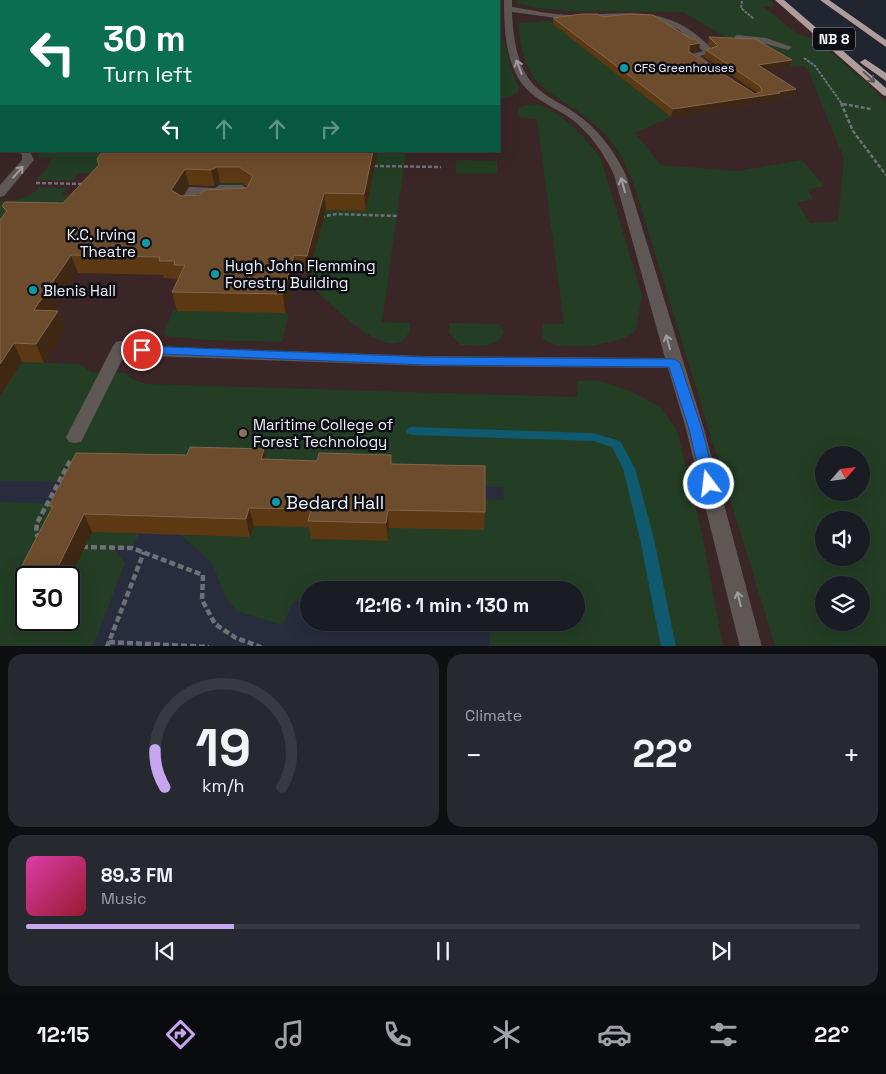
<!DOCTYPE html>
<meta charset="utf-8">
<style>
body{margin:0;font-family:"Space Grotesk",sans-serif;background:#262930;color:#f1f3f6;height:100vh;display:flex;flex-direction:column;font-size:19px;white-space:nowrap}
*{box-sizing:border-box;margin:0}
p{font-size:16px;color:#9fa1a6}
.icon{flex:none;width:28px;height:28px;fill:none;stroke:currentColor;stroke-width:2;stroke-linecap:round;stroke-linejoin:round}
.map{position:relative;height:646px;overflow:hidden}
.side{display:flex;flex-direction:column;gap:8px;padding:8px;background:#0e0f13;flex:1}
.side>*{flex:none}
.top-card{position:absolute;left:0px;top:0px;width:500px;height:152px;box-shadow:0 5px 20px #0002,0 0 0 1px #373a41;background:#0b6e4f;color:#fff;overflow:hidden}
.needle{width:32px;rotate:62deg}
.controls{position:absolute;left:815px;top:446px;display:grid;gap:10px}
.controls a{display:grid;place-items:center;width:55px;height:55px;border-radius:50%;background:#191c23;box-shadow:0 5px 20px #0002,0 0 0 1px #373a41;font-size:25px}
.speed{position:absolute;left:15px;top:566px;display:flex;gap:10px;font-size:25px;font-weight:700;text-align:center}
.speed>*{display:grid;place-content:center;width:65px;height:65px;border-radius:50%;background:#191c23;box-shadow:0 5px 20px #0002,0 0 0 1px #373a41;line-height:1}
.speed .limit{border:2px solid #111;border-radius:8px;background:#fff;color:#111}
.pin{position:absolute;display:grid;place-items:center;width:42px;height:42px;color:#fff;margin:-21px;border:2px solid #fff;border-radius:50%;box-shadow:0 1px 5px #0007}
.me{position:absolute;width:55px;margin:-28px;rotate:345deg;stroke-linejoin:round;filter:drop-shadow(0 0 4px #0008)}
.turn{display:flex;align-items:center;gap:18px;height:105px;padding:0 20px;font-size:22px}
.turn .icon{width:65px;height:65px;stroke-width:2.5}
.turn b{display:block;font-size:35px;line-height:42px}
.lanes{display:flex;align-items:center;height:48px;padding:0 20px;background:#0003;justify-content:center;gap:25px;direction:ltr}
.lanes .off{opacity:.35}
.big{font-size:38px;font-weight:700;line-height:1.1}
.side .card{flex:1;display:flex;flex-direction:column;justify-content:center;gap:8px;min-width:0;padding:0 18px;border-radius:15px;background:#262930}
.side .dial{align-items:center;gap:0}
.dial svg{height:130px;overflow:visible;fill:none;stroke:#373a41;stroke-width:7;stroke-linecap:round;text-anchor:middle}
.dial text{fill:#f1f3f6;stroke:none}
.song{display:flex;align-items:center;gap:15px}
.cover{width:60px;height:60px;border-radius:8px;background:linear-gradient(135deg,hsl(320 70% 55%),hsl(350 70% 35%))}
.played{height:5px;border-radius:2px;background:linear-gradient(90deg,#c7a6ef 25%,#373a41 25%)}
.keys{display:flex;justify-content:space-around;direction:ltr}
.heat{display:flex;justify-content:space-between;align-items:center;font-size:28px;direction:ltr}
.side .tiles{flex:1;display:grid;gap:8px;grid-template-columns:1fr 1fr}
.card:last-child{grid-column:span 2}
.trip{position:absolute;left:300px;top:581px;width:285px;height:50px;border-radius:25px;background:#191c23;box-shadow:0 5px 20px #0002,0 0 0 1px #373a41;font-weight:700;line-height:50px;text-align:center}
.menu{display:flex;height:80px;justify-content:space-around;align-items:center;background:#0a0b0e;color:#9fa1a6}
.menu .icon{width:35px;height:35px}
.menu .on{color:#c7a6ef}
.menu b{font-size:22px;color:#f1f3f6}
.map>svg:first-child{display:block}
</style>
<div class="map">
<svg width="886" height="647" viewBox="0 0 886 647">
<rect width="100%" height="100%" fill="#21252f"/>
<path fill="#3a2626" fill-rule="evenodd" d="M0 0H779L886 93V646L0 647ZM1 1H499V151H1ZM824 455H861V492H824ZM824 520H861V558H824ZM26 578H69V620H26ZM824 585H861V622H824ZM309 590H576V622H309Z"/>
<path fill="#282c3d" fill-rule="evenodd" d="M0 219 112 221 42 328 65 329 44 363 79 364 92 372 125 373 132 379 146 384 485 486H503L504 500 484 499V530L309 590V622L490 623V646L0 647ZM26 578H69V620H26Z"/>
<path fill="#233e24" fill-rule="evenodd" d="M0 0H143L1 1 0 114Z
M517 0H768L776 6 764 7 797 34 815 39 861 78 886 102V646H775L634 185C618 144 606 131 570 106 557 98 540 88 532 75 522 60 521 41 518 23L550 21 671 117 635 133 661 165 737 171 802 160 824 186 808 190 813 199 797 202 810 223 838 221 844 159 808 70 803 66 790 67 727 38 683 12 575 11 538 8 517 3ZM824 455H861V492H824ZM824 520H861V558H824ZM824 585H861V622H824Z
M499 38 505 42 510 68 519 87 518 92 512 96 499 98Z
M532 104C558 106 587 139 601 159L642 296 636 330C633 332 630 335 626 337 610 345 555 353 543 338V324H564L537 119 521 118 517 113 520 107Z
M36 151H134L104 174 78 173 73 180H37L49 165 52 157 39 158Z
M378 151H406L382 322 410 323C410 329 408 337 403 340 381 358 324 298 309 283V274L225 202 251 185H214L219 175Z
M456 160 497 161V174H456Z
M40 187 67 188 62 195 88 196 85 220 0 219V201C15 201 28 199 40 187Z
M173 310 285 313 289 314 282 342 208 340 167 336 164 333Z
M450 323 499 324 504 332C496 350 477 345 460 345L449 333Z
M22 362 79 364 92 372 125 373 132 379 146 384 577 397V381L597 380 633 392 660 407 677 430 702 534 723 646H490V623L576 622V590H309V602L294 601 282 625 237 611 226 598 212 563 181 535 250 537 254 526 313 527 311 539 387 541 389 528 484 499 504 500 503 487 0 481V396Z
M0 502 67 504 131 526 128 534H139L132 548H113L125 563 93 646 0 647ZM26 578H69V620H26Z"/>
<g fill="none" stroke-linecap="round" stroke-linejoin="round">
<path fill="#0f5a6f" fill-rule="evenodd" d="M0 23H1V27H0Z
M412 427 593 433 620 441 635 468 654 539 676 647H661L640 539 623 468 612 447 593 441 412 435 408 434 406 431 408 428Z"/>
<path stroke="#6d7079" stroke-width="2" stroke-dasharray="3 1" stroke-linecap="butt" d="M742 1 741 8 754 19
M804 58 815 66 842 104"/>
<path stroke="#6d7079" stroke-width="2.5" stroke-dasharray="4 2" stroke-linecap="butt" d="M841 103 853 131 886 175
M843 104 871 109
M374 166 441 167
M36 183 84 184
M321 217 336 214 397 216"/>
<path stroke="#6d7079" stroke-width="4.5" stroke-dasharray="6 3" stroke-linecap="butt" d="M39 539 36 533 37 523 71 459
M82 547 132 548 203 575 202 600 215 624 236 638 261 647
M109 642 209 647
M107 647 144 552"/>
<path fill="#5e5756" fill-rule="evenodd" d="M504 0H512V7C532 10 552 15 573 15 633 14 670 3 715 52L700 56 711 64 706 67 688 55 703 51 679 30 658 20 635 18 564 19 512 12C513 34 516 60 529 79 540 95 560 102 575 113 598 128 614 151 626 175L704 429 762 647H740L686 429 668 368 426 366 152 356 126 352 81 442 75 443 69 442 66 437 113 346 116 342 121 341 152 346 426 356 665 358 614 175C604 153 590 133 570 118 554 107 535 100 523 85 505 62 504 27 504 0Z
M738 35 766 38 792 47 788 50 766 44 735 40V36Z
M18 151H30L34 160 4 196 0 197V185L22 160V155Z
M220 185H242L254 193 249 203 245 204 206 205 203 210C196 212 182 213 177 207L189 187 215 188ZM224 193H234L236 196 240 197 202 198 198 199 195 203H191L197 194 218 196Z"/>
<path fill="#ae9d9a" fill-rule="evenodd" d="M775 0H784L886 88V96L883 95Z
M820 0H829L886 40V47Z
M865 59 886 73V81L862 64 860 62Z"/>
</g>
<path fill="#5c3813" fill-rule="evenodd" d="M602 17 699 50 689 51 755 94 758 93 704 57 706 50 712 48 708 44 709 37 792 60 790 67 766 70 796 89 794 96 779 98 778 100 671 117 553 24V18Z
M103 151H378L366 211 326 210 309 274 296 273 285 313 177 311 172 292 178 280 177 279 164 278 163 275 78 273 53 310 58 311 65 329 44 363 22 362 0 396 5 213 2 206 63 203 99 166 97 159ZM220 183H242L247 187V188L200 195 182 196 189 185 215 186Z
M264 449 266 459 392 464 485 512 484 530 389 528 388 541 311 539 309 527 254 526 250 537 92 532 69 578H26V591L17 575 51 510 49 506 187 455Z"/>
<path fill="#3e2814" d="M700 43 699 50 688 52 689 45Z
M792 60 790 67 756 72 758 65Z
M796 89 794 96 779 98 778 100 671 117 673 109Z
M373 151H378L366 211 364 194Z
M217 167 220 183 215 186 211 170Z
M185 169 189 185 175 207 171 190Z
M324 193 326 210 309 274 307 256Z
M71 255 78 273 42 329 34 310Z
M294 255 296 273 285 313 283 294Z
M58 311 65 329 44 363 36 344Z
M14 343 22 362 0 396V364Z
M264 449 267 467 261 459Z
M249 508 254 526 250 537 246 519Z
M388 510 389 528 388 541 386 523Z
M84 514 92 532 69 581V578H53Z"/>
<path fill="#6c4c2c" stroke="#81664c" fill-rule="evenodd" d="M582 14H598L602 17 629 14 653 15 691 39H695L700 43 689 45V52L755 94 762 91 760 86 706 50 718 46 709 37 755 39 792 60 758 65 796 89 778 92 780 93 673 109 553 18Z
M103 151H373L364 194 324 193 307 256 294 255 283 294 172 292 185 265H174L175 261H159L160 257 71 255 34 310 58 311 36 344 14 343 0 364V220L7 211 2 206 5 202 63 203 99 165 97 159ZM217 167H239L253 176 247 188 204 190 200 195 181 196 171 190 185 169 211 170Z
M190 447 264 449 261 459 317 461 319 453 391 455V464L485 466V512L388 510 386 523 308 521 311 509 249 508 246 519 84 514 53 577 17 575 53 506H49L76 453 187 455Z"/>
<defs><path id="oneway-shaft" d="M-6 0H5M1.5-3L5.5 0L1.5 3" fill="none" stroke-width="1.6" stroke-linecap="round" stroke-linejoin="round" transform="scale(1.25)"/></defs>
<g stroke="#a09da0">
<use href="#oneway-shaft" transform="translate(519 67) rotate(-111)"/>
<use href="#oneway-shaft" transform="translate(18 172) rotate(-49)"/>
<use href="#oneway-shaft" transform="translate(623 185) rotate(-106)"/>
<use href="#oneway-shaft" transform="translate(668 342) rotate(-106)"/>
<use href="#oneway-shaft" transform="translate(739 599) rotate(-104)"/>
</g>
<use stroke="#5e5656" href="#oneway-shaft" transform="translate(869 77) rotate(43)"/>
<path fill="#1a73e8" stroke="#114b97" d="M142 346 426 357 674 359 680 363 702 429 716 484 714 488 709 489 704 488 702 484 689 429 669 367 426 365 137 353 136 350 137 347Z"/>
<g fill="#0f9aa8" stroke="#0d0e13" stroke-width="2">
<circle cx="624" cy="68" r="5"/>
<circle cx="146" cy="243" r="5"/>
<circle cx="215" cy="274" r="5"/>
<circle cx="33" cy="290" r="5"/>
<circle cx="276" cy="502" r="5"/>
</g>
<circle fill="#8d6e63" stroke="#0d0e13" stroke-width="2" cx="243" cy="433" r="5"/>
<g text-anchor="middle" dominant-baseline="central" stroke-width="5" stroke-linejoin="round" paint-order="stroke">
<g font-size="12" fill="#f1f3fa" stroke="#0d0e13" text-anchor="start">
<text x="634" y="68">CFS Greenhouses</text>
</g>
<rect fill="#0d0e13" stroke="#adaeb5" stroke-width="1" x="813" y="27.5" width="42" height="23" rx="4"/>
<g font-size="14" font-weight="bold" fill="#f1f3fa">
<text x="834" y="39">NB 8</text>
</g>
<g font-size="15" fill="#f1f3fa" stroke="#0d0e13" text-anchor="start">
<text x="136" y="234" text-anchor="end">K.C. Irving<tspan x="136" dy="17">Theatre</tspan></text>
<text x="225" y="265">Hugh John Flemming<tspan x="225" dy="17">Forestry Building</tspan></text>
<text x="43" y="290">Blenis Hall</text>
<text x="253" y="424">Maritime College of<tspan x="253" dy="17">Forest Technology</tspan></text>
</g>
<g font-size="18" fill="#f1f3fa" stroke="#0d0e13" text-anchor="start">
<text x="286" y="502">Bedard Hall</text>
</g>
</g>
</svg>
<div class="controls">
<a><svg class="needle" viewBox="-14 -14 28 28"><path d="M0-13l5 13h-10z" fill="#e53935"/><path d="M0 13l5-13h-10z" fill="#9fa1a6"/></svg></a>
<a><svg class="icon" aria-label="sound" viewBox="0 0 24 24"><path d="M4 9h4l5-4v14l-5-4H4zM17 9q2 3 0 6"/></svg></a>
<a><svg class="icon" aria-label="layers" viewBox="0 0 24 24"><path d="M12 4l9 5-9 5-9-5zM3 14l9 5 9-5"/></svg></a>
</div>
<div class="speed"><div class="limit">30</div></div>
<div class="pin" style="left:142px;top:350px;background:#d93025"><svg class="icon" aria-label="arrive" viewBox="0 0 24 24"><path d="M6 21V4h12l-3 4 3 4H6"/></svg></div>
<svg class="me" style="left:709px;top:484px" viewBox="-20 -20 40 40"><circle r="17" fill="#1a73e8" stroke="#fff" stroke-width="3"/><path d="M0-11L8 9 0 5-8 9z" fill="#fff"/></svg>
<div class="trip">12:16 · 1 min · 130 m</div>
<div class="top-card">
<div class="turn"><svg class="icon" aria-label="left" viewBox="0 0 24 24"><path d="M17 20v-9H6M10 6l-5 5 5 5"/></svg><div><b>30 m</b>Turn left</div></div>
<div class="lanes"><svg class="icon" aria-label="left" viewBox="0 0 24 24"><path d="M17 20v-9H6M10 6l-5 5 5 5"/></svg><svg class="icon off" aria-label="ahead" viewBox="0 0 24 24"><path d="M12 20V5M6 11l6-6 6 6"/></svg><svg class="icon off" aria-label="ahead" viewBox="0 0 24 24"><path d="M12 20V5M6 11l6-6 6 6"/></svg><svg class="icon off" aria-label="right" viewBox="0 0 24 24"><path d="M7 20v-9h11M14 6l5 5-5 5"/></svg></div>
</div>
</div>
<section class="side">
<div class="tiles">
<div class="card dial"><svg viewBox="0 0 100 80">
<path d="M14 69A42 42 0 1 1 86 69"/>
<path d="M14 69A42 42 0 0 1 8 46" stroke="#c7a6ef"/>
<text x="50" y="56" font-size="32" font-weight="700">19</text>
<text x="50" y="72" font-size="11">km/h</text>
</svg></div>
<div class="card"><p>Climate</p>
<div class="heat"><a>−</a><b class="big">22°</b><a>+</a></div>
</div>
<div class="card">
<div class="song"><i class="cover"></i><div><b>89.3 FM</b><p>Music</p></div></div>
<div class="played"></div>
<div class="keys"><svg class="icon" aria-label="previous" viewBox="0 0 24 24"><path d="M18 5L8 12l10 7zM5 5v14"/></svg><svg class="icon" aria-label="pause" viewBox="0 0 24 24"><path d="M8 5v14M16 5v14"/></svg><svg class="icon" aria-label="next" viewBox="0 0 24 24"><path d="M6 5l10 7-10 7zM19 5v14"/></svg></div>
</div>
</div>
</section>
<nav class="menu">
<b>12:15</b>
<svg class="icon on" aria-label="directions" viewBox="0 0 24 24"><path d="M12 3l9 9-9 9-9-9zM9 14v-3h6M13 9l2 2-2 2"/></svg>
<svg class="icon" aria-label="music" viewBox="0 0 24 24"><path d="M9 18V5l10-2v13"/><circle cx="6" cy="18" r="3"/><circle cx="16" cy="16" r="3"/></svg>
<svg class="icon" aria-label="phone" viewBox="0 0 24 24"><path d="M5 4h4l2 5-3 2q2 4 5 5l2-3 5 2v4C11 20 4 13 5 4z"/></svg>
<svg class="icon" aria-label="climate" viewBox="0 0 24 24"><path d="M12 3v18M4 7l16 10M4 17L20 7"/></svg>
<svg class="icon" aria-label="car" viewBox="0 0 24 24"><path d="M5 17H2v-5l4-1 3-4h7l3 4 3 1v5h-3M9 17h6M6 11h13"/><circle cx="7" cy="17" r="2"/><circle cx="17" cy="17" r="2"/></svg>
<svg class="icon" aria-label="filters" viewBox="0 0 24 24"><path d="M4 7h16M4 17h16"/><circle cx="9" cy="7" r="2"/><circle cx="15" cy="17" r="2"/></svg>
<b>22°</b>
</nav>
